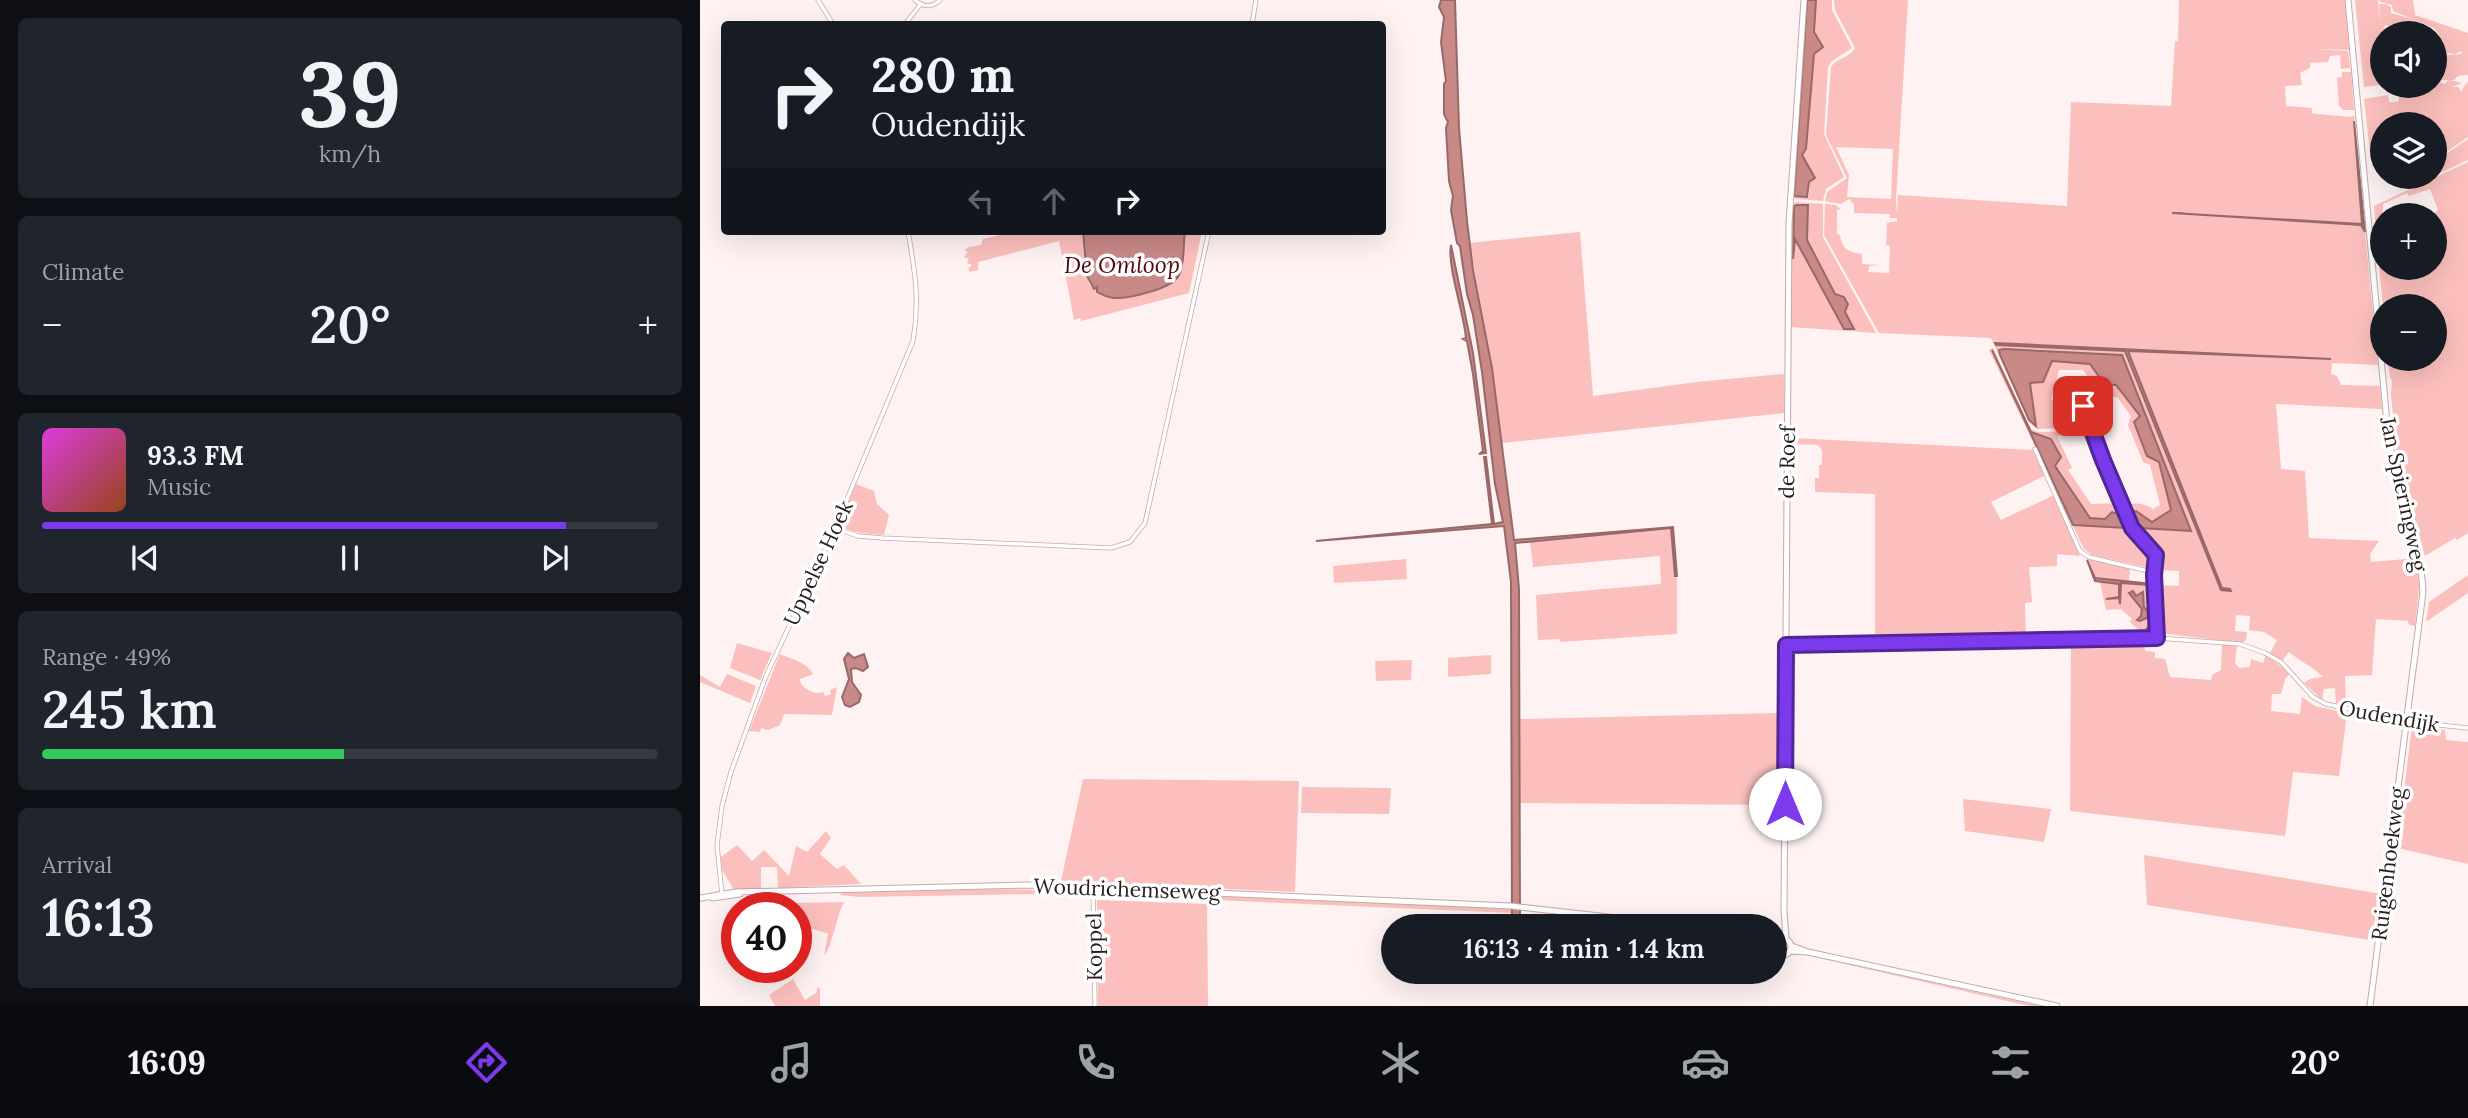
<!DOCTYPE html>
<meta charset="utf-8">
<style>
body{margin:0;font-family:Lora,serif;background:#20242c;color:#f1f3f6;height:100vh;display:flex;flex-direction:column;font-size:26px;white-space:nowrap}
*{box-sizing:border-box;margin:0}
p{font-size:23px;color:#9ea1a6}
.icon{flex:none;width:38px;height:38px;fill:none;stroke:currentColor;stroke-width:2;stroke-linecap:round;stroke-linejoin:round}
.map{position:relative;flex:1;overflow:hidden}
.drawer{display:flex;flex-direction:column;gap:18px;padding:18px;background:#0d0f14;width:700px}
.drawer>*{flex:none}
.guide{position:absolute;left:21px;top:21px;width:665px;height:214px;border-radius:7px;box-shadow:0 7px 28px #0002;background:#171b24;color:#f1f3f6;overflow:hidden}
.fabs{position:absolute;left:1670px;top:21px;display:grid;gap:14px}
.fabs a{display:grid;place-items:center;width:77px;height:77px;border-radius:50%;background:#171b24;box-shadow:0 7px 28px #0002;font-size:35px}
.speed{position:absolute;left:21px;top:892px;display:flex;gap:14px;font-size:35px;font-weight:700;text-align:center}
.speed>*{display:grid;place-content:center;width:91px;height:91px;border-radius:50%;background:#171b24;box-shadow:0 7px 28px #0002;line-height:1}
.speed .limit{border:10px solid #d22;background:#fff;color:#111}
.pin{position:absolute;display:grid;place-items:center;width:60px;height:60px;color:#fff;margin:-30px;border-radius:14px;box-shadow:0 4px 10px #0006}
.me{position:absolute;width:77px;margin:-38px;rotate:0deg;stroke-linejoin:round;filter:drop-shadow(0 0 5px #0008)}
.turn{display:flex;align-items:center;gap:24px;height:147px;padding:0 35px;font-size:32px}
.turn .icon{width:91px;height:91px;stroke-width:2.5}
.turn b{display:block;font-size:49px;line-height:60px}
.lanes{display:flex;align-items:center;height:66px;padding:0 35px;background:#0003;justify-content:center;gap:35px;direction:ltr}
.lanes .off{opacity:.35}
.big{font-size:52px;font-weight:600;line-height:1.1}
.drawer .widget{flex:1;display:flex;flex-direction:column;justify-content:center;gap:10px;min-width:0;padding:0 24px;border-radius:10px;background:#20242c}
.drawer .dial{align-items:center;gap:0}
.dial b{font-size:91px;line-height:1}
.song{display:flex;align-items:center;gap:21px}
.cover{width:84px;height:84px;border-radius:10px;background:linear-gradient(135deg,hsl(300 70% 55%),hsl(20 70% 35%))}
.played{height:7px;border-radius:4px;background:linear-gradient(90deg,#7c3aed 85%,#363941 85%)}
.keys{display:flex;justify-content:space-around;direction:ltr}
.heat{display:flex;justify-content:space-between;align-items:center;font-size:38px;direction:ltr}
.charge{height:10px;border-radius:5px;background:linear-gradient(90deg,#34c759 49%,#363941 0)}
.trip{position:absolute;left:681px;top:914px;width:406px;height:70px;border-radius:35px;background:#171b24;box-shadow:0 7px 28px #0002;font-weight:600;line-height:70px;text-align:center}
.tab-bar{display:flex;height:112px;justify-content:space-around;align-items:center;background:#090b0e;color:#9ea1a6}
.tab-bar .icon{width:49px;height:49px}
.tab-bar .active{color:#7c3aed}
.tab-bar b{font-size:32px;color:#f1f3f6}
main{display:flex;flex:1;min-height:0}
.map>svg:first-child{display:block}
</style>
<main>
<section class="drawer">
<div class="widget dial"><b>39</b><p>km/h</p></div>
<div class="widget"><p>Climate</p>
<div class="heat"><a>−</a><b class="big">20°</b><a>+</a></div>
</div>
<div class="widget">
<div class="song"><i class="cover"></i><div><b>93.3 FM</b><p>Music</p></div></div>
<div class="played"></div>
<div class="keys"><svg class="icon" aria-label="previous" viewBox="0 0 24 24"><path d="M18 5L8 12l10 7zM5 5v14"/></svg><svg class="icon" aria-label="pause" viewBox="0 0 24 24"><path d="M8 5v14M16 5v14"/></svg><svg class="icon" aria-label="next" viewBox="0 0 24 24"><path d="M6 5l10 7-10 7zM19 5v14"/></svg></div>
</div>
<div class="widget"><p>Range · 49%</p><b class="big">245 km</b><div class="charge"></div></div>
<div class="widget"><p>Arrival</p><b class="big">16:13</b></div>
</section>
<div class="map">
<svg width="1768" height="1006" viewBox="0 0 1768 1006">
<rect width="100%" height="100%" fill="#fef2f2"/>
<path fill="#fbc0bd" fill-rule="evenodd" d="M1106 0 1095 196H1109L1110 181 1115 178 1102 155 1106 149 1114 54 1123 47 1114 32 1116 0H1132V10L1152 48 1132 61 1128 67 1124 134 1144 177 1126 189 1123 201 1096 199 1092 196Z
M1134 0H1208L1196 199 1197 215 1198 195 1367 206 1371 102 1471 106 1475 41H1478L1479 0H1645L1649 50 1612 49 1648 51 1650 68 1641 69 1640 55 1630 56 1628 62 1610 63V68L1600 73 1602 85 1585 86 1586 106 1612 108V113L1617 114 1651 117 1654 115 1663 224 1473 212 1662 225 1665 232 1678 365 1632 363 1631 374 1637 376 1641 385 1680 386 1682 409 1576 404 1581 469 1605 471 1609 538 1679 541 1670 554 1671 562 1718 558 1719 589 1715 626 1709 625 1708 621 1676 619 1672 675 1645 676 1646 707 1636 705 1635 688 1624 689 1622 700 1604 683 1610 679 1623 677C1613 667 1600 661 1589 652L1582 661 1570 653 1577 640 1564 632 1549 630 1550 616 1536 615 1535 631 1547 632 1546 640 1542 643 1459 633 1457 585 1479 586V571L1457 570 1456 555 1434 528 1424 506C1432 502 1445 503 1453 509L1460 505 1450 465 1443 462 1428 425 1431 416 1417 397H1402L1383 370H1359L1351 400H1368V403L1377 409 1382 425 1379 428 1337 429 1329 422 1291 338 1179 333 1124 235 1125 204 1136 205 1141 210H1137V234L1140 235C1142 249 1148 252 1162 254V264L1180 265 1169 266 1168 272 1189 273 1190 246 1186 245 1187 223 1197 221V218H1190V214L1154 213V204L1149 199 1141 204 1125 201 1127 192 1147 178 1126 135 1131 67C1136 58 1150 58 1155 48L1135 10ZM1136 147 1193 149 1191 199 1147 197 1149 175ZM1307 343 1631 360 1427 350 1522 588 1530 589V591L1521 590 1425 351ZM1304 349 1422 355 1491 531 1439 528 1432 512 1452 522 1471 511 1459 462 1454 460 1440 416 1416 384H1405L1390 364 1351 361 1343 382 1330 383 1336 426 1329 420 1300 355V350Z
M1655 0H1678L1680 27 1679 4H1686L1691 7V13C1705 17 1724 21 1734 33V40V33H1701L1686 25 1683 28 1690 29 1694 33H1682V81L1680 85 1664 87Z
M1679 0H1713L1715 15 1768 33V75L1758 76 1754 80H1735L1734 51 1749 55 1761 54 1762 51 1754 54 1736 50 1739 35 1734 28 1693 11 1692 5 1680 2Z
M1642 72H1651L1654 110H1643L1639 106 1637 78 1642 77Z
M1749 80 1762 83 1752 87H1759L1761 92 1764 86 1768 82V137L1734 160V147L1743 143 1739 136 1734 139V124H1682V159L1671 161 1664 99 1688 95 1689 102H1698L1699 97H1703V91L1714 94 1713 86H1734V83L1740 82 1744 84Z
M1768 139V160L1734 176V162Z
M1768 162V533L1757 540 1755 538 1725 556 1697 453 1691 396 1692 380 1690 378 1688 359H1734V306H1683L1676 236H1682V268H1734V237L1737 232 1734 215H1732L1738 210 1730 189 1709 196 1707 193 1683 204 1682 232 1676 233 1674 206Z
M1096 202 1123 204V237L1176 333 1091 327 1092 206ZM1097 205 1108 206 1107 240 1135 294 1143 297 1148 304 1145 312 1152 325 1094 237 1093 259 1094 206Z
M316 231H383L389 284 393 289 397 287 408 297 412 298C428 297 471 291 479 275 485 263 483 244 485 231H502L489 293 381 321 380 318 374 320 359 241 278 262V270L270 272 268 269 272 265 267 263 269 259 264 257 268 252 264 250 269 247 281 245 283 239Z
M880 232 893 396 997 382 1084 374V413L802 443 790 353 769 243Z
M1293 348 1331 429 1338 432 1386 431 1387 434 1382 435 1357 436 1372 468 1368 470 1391 504 1420 503 1434 532 1453 553 1454 569 1392 555 1384 549 1289 350ZM1313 396C1323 415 1324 436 1348 437L1355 466 1390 518 1405 519 1409 516 1424 528 1373 525Z
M1385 405H1388L1394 410 1427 500 1422 502Z
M1092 438 1333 450 1346 475 1291 502 1301 520 1354 495 1380 556 1357 554V566L1329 567 1332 602 1325 603 1326 637 1175 639V494L1115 492V478H1119V465H1122V450L1118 445 1092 444Z
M156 484 174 491 177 504 189 515 184 535 160 533 139 527 138 524Z
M971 528 977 580V634L860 642 859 639 838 640 836 595 961 584 960 556 833 567 830 542Z
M1387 558 1430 568 1429 581 1395 578Z
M706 559 707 579 634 583 633 566Z
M1768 575V593L1726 622 1729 602Z
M1400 582 1419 584 1420 599 1421 583 1449 586 1451 615 1444 607 1443 592 1436 596 1434 593 1433 597 1442 609 1441 616 1437 619H1445L1451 616 1450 625 1443 634 1430 622 1432 619 1421 609 1406 610Z
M1444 642 1445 651 1455 652V658L1465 659 1470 677 1511 680 1512 675 1521 670 1522 643 1537 645 1535 663 1539 668 1550 667 1551 659 1563 663 1566 655 1590 673 1585 679 1581 694H1572L1571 711 1600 714 1602 697 1615 706 1647 713 1639 776 1593 772 1585 836 1370 811 1371 643Z
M37 643 72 653 60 680 30 668Z
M80 654C91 659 107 662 113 674L100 679 101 684C107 690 114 695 123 692L125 696 131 694 130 690 137 687 132 715 84 714 80 725 68 730 61 728 60 732 49 731Z
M791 655V674L748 677V658Z
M712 660 711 680 676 681 675 661Z
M27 674 56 686 50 703 0 682V675L20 687Z
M1082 713 1081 805 820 803V719Z
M1712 726 1745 730 1746 740 1768 742V864L1697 848Z
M383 779 599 781 595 892 361 881Z
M602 787 691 788 689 814 601 813Z
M1263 799 1351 809 1344 842 1265 831Z
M126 831 131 838 120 854 137 869 144 865 161 884 78 888 77 867H61V888L34 890 22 870 21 857 37 845 52 861 64 850 89 876 96 846 107 852Z
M1444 855 1682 894 1676 941 1447 905Z
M266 889 387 890 390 893 161 897 139 895 143 893Z
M399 889 812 908V913L397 895Z
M397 900 507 904 508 1006H398Z
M144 902C136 917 133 945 124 956L128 934C111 927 96 930 96 908H58L55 904Z
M1101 954 1340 1006H1329Z
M93 979 105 1000 116 993 118 987 120 989V1006H75L69 995Z"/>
<path fill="#c88987" stroke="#986968" stroke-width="2" d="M741 0H755L759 128 767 221 773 270 792 368 814 540 973 527 977 576H975L971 528 815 543 819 589 820 926H812L811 582 804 526 616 541 792 524 784 457H786L794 524 803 522 795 484 782 372 773 315 767 294 760 246 757 243 751 210 753 196 749 181 746 128 748 122 744 114V84L746 81 741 42 744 17 739 7Z
M1107 0H1116L1114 32 1123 47 1114 54 1106 149 1102 155 1115 178 1109 182 1107 197 1094 196Z
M1654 121 1665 232 1661 225 1472 213 1662 224Z
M1097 205H1108L1107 240 1135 294 1144 297 1148 304 1145 312 1154 329H1144L1095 239 1093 259 1094 206Z
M383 231H485C483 244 485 263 479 275 473 289 427 299 413 298 407 297 402 295 397 292V287L394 289 387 276Z
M751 245 773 353 786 453 779 454 783 451 773 374 767 341 763 339 766 338C764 313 747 266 751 245Z
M1295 343 1631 359 1428 351 1522 588 1530 589 1531 591 1521 590 1425 351 1296 345Z
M1304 349 1422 355 1491 531 1439 528 1432 512 1436 511 1452 522 1471 510 1459 462 1447 456 1434 422 1440 416 1416 385H1405L1390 364 1352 361 1343 382 1330 383 1336 426 1329 420 1300 355 1299 350Z
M1292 350 1331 432 1351 439 1361 457 1355 466 1390 518 1405 519 1412 512 1419 514 1425 528 1373 525Z
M1387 560 1395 578 1452 584 1454 617 1451 630 1444 632 1450 625 1451 616 1440 621 1437 620 1441 616 1442 609 1429 593 1433 591 1436 596 1443 592 1444 607 1451 615 1449 585 1421 583 1420 604 1419 598 1406 599 1419 597V584L1395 581Z
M148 653 154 658 164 654 168 667 163 671 156 668 151 669 152 682 161 695 159 702 150 707 145 705 142 697 149 679 144 659Z"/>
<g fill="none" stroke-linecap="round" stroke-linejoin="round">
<g stroke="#c5aaa9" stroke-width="5">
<path id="minor" d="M118 0 133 24
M215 0C223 7 232 8 240 0
M205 24 220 5
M552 24 556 0
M1335 449 1380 551 1389 557 1448 571 1454 575
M1403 460 1386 407 1381 406 1378 413 1403 460 1432 528 1456 555 1457 638
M135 528 158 536 182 538 411 548 430 542 445 523 509 231
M1086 645 1457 638 1540 644 1565 653 1581 662 1613 697 1626 704 1709 722 1768 728
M393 888 395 1006
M22 895 17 845 22 806 31 772 66 676 135 528 213 341C220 299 215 272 208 231"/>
</g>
<g stroke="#c5aaa9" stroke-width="7">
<path id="tertiary" d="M1648 0 1688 434C1695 487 1721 539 1723 592L1670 1006
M1 898 36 892 330 885 811 906 989 926
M12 898 40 894
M1075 947a8 8 0 1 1 16 0a8 8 0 1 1-16 0Z
M1086 939 1084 910 1089 223 1104 0
M1091 951 1108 952 1092 946
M1108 952 1357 1006"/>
</g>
<use href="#minor" stroke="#fff" stroke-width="3.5"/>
<use href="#tertiary" stroke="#fff" stroke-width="5"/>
</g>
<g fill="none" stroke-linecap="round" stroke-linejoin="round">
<g stroke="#51269a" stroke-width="18">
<path id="route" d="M1085 804 1086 645 1457 638 1454 575 1456 555 1432 528 1403 460 1383 406"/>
</g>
<use href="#route" stroke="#7c3aed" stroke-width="12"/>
</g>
<g text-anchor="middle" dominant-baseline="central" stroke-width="7" stroke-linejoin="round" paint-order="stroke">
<g font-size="21" fill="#291e1e" stroke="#fff">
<text transform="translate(1087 462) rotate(-89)">de Roef</text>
<text transform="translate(1704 494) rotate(78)">Jan Spieringweg</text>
<text transform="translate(118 563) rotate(-65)">Uppelse Hoek</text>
<text transform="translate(1689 716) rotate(10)">Oudendijk</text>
<text transform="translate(1688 864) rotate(-83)">Ruigenhoekweg</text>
<text transform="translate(427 889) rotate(2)">Woudrichemseweg</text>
<text transform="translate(394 947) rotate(-91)">Koppel</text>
</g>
<g font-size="23" font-style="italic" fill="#540611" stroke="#fff">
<text x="422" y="264">De Omloop</text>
</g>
</g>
</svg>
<div class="fabs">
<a><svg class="icon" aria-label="sound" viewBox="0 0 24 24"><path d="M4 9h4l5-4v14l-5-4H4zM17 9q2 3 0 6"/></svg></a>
<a><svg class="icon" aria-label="layers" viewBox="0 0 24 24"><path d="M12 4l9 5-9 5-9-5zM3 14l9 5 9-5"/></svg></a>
<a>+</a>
<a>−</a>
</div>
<div class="speed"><div class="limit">40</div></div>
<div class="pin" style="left:1383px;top:406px;background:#d93025"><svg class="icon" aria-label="arrive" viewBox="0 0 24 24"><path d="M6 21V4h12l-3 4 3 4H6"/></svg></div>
<svg class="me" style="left:1085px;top:804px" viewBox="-20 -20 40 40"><circle r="19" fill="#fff"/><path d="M0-13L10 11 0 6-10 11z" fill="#7c3aed"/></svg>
<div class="trip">16:13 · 4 min · 1.4 km</div>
<div class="guide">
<div class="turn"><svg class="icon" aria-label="right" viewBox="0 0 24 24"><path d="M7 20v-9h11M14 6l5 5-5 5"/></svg><div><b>280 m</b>Oudendijk</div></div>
<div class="lanes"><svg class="icon off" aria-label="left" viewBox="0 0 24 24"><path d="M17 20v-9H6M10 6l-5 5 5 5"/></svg><svg class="icon off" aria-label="ahead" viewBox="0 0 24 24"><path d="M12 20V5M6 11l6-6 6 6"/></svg><svg class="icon" aria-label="right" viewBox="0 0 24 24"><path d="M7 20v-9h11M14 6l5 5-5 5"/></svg></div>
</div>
</div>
</main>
<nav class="tab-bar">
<b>16:09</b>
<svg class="icon active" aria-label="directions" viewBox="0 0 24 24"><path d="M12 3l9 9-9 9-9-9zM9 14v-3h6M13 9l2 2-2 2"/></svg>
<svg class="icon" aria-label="music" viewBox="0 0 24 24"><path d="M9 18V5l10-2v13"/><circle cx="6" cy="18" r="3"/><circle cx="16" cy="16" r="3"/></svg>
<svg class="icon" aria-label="phone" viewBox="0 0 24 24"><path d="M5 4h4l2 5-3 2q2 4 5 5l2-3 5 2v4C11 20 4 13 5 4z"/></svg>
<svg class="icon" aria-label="climate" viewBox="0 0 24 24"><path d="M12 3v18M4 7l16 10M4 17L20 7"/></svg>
<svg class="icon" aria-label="car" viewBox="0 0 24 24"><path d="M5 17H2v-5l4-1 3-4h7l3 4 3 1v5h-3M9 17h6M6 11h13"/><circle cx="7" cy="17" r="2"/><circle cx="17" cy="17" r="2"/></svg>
<svg class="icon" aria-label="filters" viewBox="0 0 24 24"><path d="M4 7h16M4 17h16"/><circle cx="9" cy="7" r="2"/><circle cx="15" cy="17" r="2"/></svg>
<b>20°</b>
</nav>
